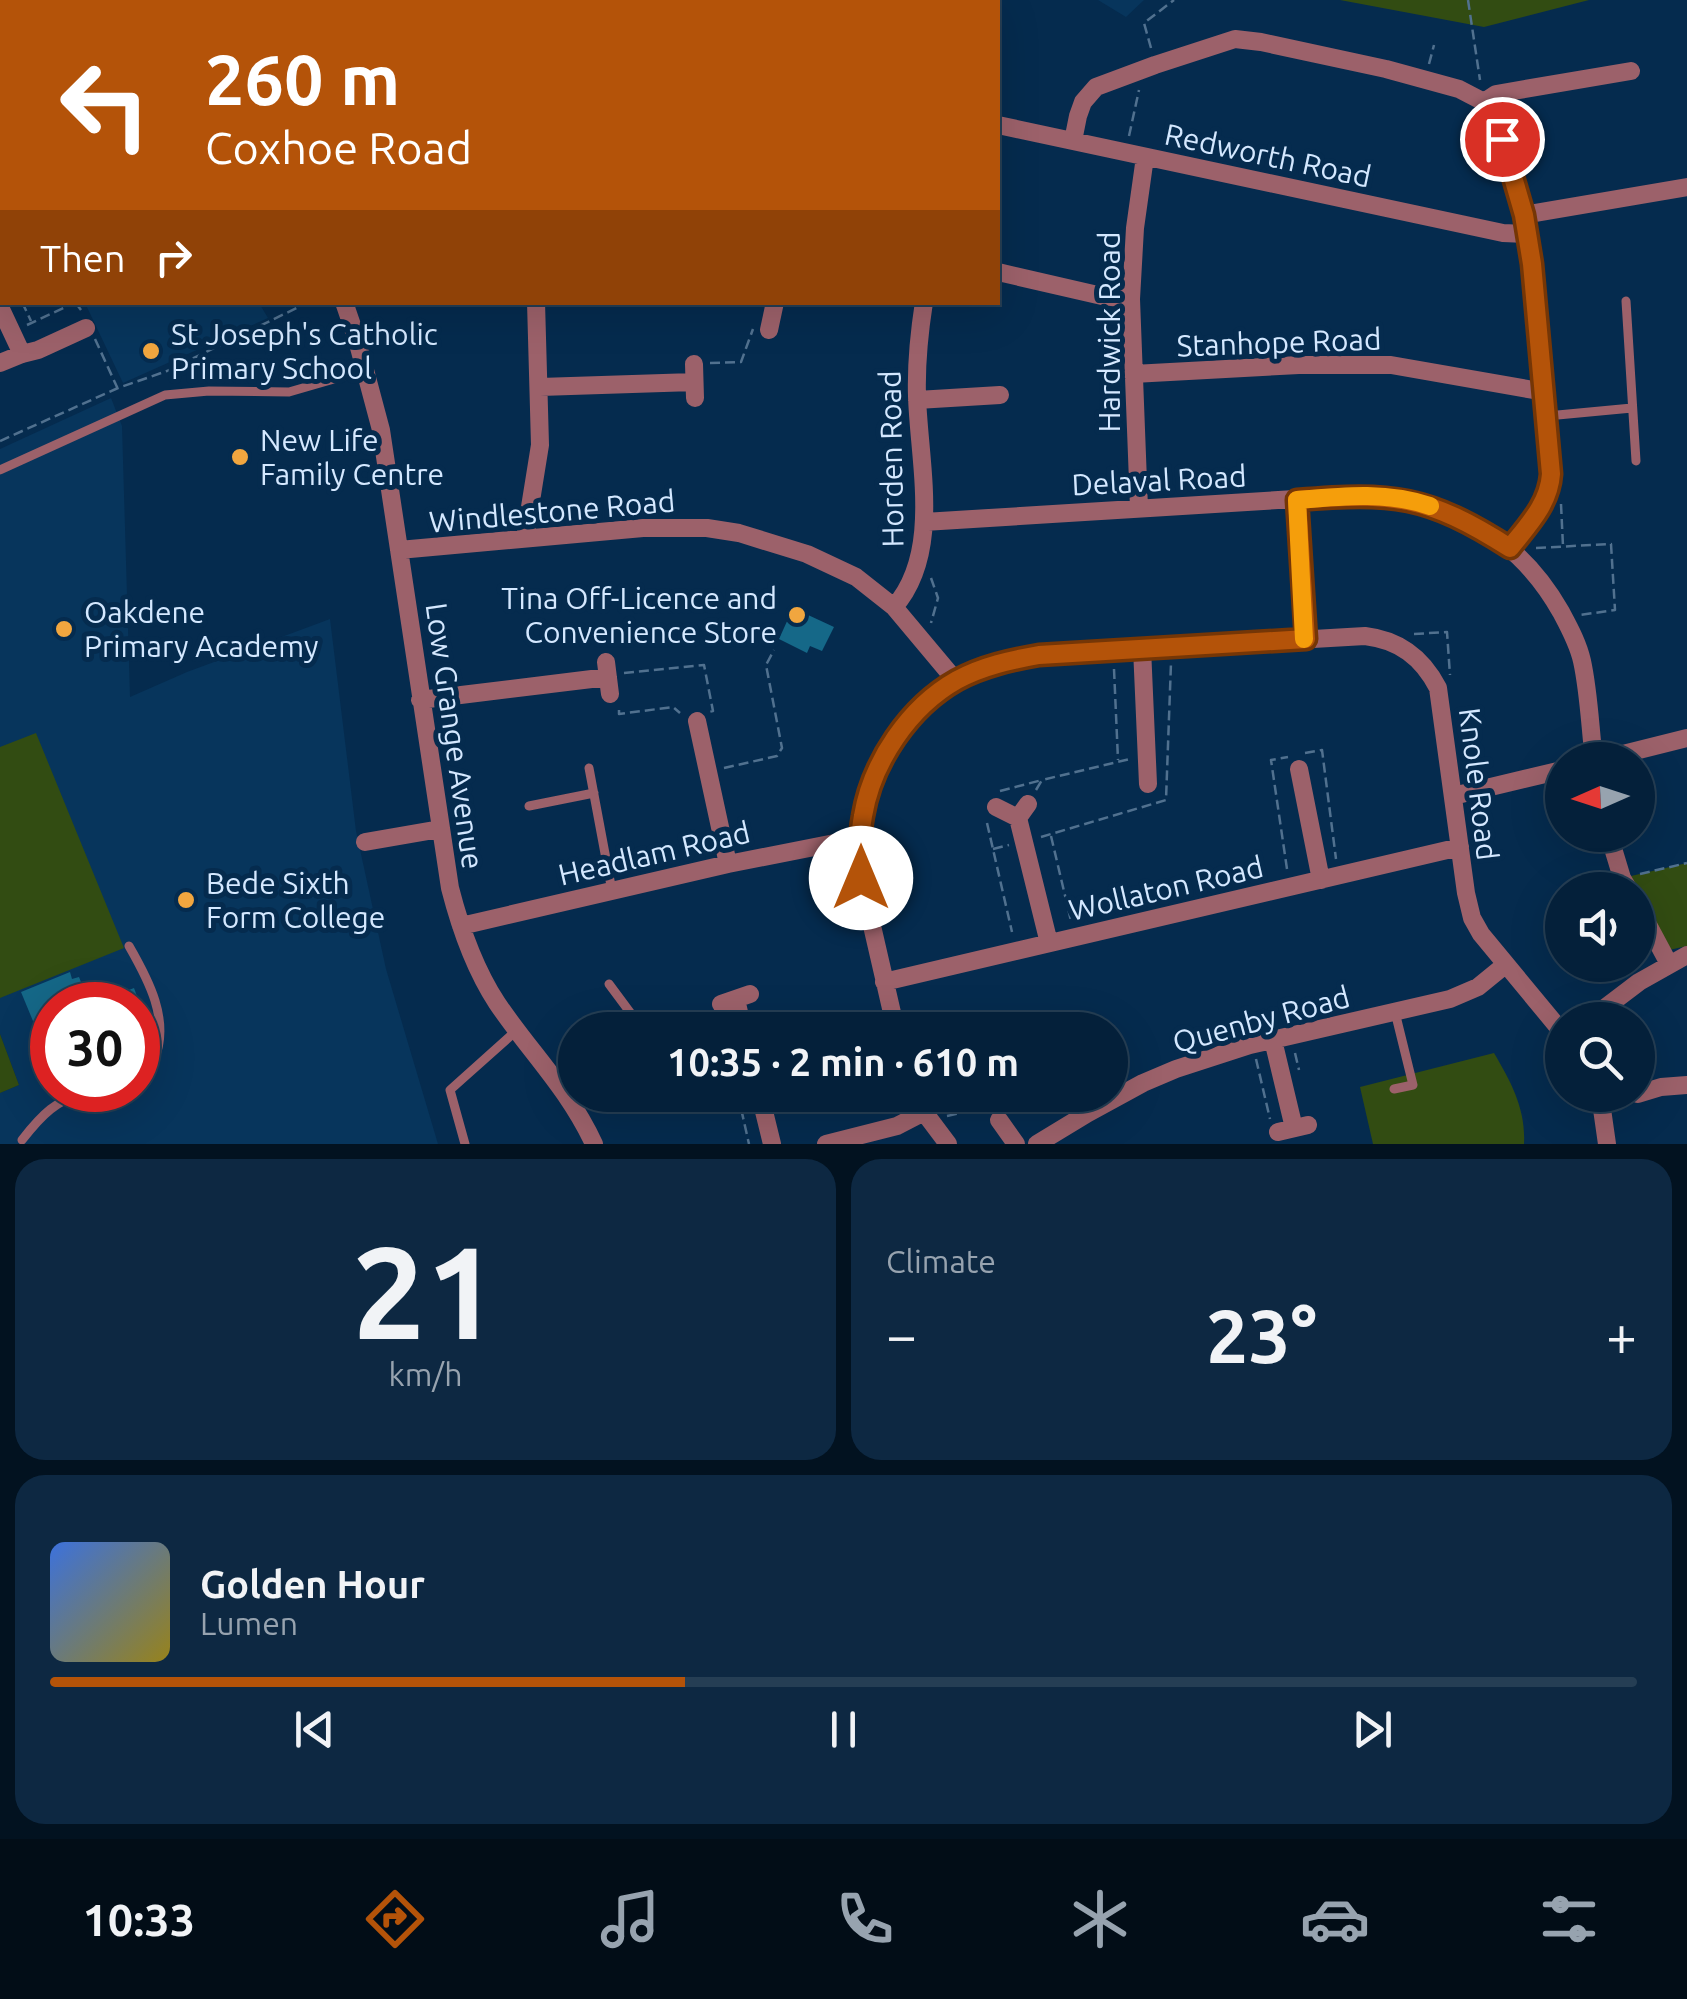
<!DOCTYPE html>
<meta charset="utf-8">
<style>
body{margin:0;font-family:Ubuntu,sans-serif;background:#0d2842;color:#f1f3f6;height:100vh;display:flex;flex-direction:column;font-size:38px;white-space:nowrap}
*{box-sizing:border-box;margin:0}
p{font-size:32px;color:#97a3af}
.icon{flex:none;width:55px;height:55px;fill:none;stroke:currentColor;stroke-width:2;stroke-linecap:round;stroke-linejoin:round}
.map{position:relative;height:1144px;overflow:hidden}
.drawer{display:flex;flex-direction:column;gap:15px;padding:15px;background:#021220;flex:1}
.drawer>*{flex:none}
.banner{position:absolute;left:0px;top:0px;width:1000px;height:305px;box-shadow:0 10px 40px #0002,0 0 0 2px #253e54;background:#b45309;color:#fff;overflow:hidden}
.needle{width:65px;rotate:267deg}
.tools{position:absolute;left:1545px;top:742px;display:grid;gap:20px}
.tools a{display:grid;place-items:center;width:110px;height:110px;border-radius:50%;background:#04203a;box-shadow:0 10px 40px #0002,0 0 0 2px #253e54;font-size:50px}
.speed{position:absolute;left:30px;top:982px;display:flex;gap:20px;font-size:50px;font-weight:700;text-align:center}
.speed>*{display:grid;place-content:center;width:130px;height:130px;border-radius:50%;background:#04203a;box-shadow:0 10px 40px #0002,0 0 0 2px #253e54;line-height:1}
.speed .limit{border:15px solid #d22;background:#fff;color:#111}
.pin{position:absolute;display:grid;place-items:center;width:85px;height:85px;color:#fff;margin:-42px;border:5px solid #fff;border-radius:50%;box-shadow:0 2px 10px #0007}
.me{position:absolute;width:110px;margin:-55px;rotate:0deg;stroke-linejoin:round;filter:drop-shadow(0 0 8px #0008)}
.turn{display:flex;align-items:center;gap:35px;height:210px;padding:0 40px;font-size:45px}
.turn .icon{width:130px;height:130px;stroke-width:2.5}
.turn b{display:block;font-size:70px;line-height:85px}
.then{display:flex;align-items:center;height:95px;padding:0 40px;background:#0003;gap:20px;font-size:38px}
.big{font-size:75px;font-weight:700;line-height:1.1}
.drawer .card{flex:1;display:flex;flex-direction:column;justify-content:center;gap:15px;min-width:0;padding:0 35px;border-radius:30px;background:#0d2842}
.drawer .dial{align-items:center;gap:0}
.dial b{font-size:130px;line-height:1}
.song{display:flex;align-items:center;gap:30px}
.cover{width:120px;height:120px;border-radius:15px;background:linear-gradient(135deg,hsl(220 70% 55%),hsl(50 70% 35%))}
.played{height:10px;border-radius:5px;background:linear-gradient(90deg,#b45309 40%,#253e54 40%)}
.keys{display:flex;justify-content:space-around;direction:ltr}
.heat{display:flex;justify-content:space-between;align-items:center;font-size:55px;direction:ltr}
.drawer .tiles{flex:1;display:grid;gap:15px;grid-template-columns:1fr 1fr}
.card:last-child{grid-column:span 2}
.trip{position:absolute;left:558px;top:1012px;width:570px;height:100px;border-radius:50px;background:#04203a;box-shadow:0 10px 40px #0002,0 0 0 2px #253e54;font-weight:700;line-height:100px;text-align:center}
.menu{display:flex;height:160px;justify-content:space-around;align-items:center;background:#020d17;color:#97a3af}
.menu .icon{width:70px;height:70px}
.menu .current{color:#b45309}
.menu b{font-size:45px;color:#f1f3f6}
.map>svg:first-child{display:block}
</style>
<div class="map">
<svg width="1687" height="1144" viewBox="0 0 1687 1144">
<rect width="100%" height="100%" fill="#052b4e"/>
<path fill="#07355c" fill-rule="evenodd" d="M0 0H107L104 2H2V168L0 163Z
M1098 0H1144L1126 17Z
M85 303H259L268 318 123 383Z
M111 398 122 426 130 697 187 672 330 619 356 831 386 969 438 1144H0V1093L19 1085 0 1034V449ZM52 1005H138V1090H52Z"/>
<path fill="#324c12" d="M1340 0H1589L1484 27Z
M36 733 124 948 0 998V747Z
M1687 863V946L1669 950 1631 876Z
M0 1034 19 1085 0 1093Z
M1494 1053C1511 1082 1526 1109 1524 1144H1373L1360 1087Z"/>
<path fill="#156888" d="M793 608 834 627 822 651 810 646 807 653 779 639Z
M70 972 72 979 79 977 90 1005H52V1067L21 992Z
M134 988 151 1035 149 1049 138 1054V1005L93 1004Z"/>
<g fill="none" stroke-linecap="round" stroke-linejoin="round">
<path stroke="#51718f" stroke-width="2.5" stroke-dasharray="10 5" stroke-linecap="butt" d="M1468 0 1480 80
M1151 48 1144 23 1174 0
M1429 64 1434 45
M1129 136 1139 90
M0 175 2 179
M0 262 2 268
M22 302 31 321
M75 302 81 310
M27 325 74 303
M95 339 117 387
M710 363 741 362 753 329
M0 441 118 388 167 371 309 302
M1561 504 1563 546
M1536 548 1611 544 1615 610 1580 615
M931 578 938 598 931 623
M1414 634 1447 632 1450 675
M1114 669 1118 760
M624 673 704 665 713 711 709 712
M619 710V714L673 707 680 713
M1305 753 1322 750 1336 859
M724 768 777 756 782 748 766 665 774 650
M1036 790 1042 780 1130 759
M1000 791 1042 780
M987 823 1012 932
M1051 836 1071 921
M1041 837 1166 800 1171 663
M993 849 1009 845
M1287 869 1271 760 1288 757
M1640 874 1687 863
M757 1011 762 1030
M1295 1053 1299 1070
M1256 1059 1270 1119
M738 1095 749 1144
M1069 1095 1076 1101
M1006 1103 1038 1095
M947 1116 988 1107"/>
<path stroke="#9c616a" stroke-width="9" d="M272 0 273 2
M1626 301 1636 461
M1547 416 1632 408
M0 470 165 395 209 391 289 392 365 370
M589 768 612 891
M529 806 594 793
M129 946C148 979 171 1021 154 1060L138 1070
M609 984 638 1023 628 1030
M558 1083 575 1070
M1394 1089 1413 1085 1395 1012
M22 1140C43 1113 55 1102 87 1090
M465 1144 450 1090 516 1031"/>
<path stroke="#9c616a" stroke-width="18" d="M423 0 435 2
M953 0 954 2
M158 2 161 0
M371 2V0
M833 2V0
M1484 102 1496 94 1631 71
M998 125 1503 233 1528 234
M1073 141 1078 116 1083 102 1096 87 1155 65 1235 39 1261 42 1386 69 1459 89 1484 102 1493 116 1502 139 1528 234 1537 293 1551 474C1549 504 1528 524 1511 548
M1524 215 1687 187
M998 272 1102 296 1131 299
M344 302 357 340 381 430 450 888C460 927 474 968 497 1003 530 1052 568 1088 594 1144
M0 307 22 354
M769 330 775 302
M0 363 22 354 38 350 86 328
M694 364 695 398
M1133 374 1299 365H1391L1545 392
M540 387 694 382
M917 400 1000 395
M1297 500 1306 639
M1139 508 1131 299 1135 228 1145 157
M924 522 1343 496C1437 495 1513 527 1561 612 1569 627 1578 643 1582 661 1589 693 1590 727 1594 760
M525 538 540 445 536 302
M399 550 643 528H707L739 533 807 554 856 577 894 607 956 681
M894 607C942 553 919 463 917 396 916 364 919 334 924 302
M1142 648 1148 784
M606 662 610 694
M420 700 608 677
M697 721 728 864
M1599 760 1687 738
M1299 769 1321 880
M1453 796 1562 770
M1028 804 1018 818 1049 943
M996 807 1018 818
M1609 835 1622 878 1629 890
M365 842 440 829
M1638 906 1669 964
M461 926 728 864 860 838
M884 982 1460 847
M736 999 743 1030
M721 1004 750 994
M1589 1020 1639 982 1687 955
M896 1030 861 878 860 838 863 811 871 788 891 745 902 727 918 710 956 681 1005 661 1039 655 1365 636C1399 640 1422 657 1438 688L1466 893 1472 918 1481 934 1562 1032
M1273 1040 1294 1128
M1638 1094 1661 1087 1687 1085
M760 1095 772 1144
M916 1095 924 1112 948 1144
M1600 1095 1607 1144
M999 1120 1016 1144
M1278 1132 1308 1125
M826 1144 897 1126 924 1112
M1037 1144 1088 1113 1143 1083 1176 1069 1250 1045 1450 999 1478 987 1505 965"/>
</g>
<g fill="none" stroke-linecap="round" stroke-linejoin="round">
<g stroke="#753606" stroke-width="25">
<path id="route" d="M861 878C860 858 859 837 863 816 872 762 909 707 957 680 983 666 1011 660 1039 655L1306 639 1297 500C1393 492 1427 495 1510 548 1528 525 1549 504 1551 474L1532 264 1524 215 1502 139"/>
</g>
<use href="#route" stroke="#b45309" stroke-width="18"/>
<path stroke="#f59e0b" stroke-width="18" d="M1304 639 1297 500C1342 496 1387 491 1430 506"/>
</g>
<g fill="#f1a63f" stroke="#052b4e" stroke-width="4">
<circle cx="151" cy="351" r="10"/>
<circle cx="240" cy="457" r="10"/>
<circle cx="797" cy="615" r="10"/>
<circle cx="64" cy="629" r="10"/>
<circle cx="186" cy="900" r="10"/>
</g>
<g text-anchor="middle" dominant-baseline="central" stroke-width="10" stroke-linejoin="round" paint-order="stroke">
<g font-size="30" fill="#d4e8ff" stroke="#052b4e">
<text transform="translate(1268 155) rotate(12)">Redworth Road</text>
<text transform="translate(1109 332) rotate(-90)">Hardwick Road</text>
<text transform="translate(1279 342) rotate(-2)">Stanhope Road</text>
<text transform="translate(891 459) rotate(-91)">Horden Road</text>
<text transform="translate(1159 480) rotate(-3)">Delaval Road</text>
<text transform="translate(552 511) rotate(-5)">Windlestone Road</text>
<text transform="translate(455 736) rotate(82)">Low Grange Avenue</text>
<text transform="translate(1479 784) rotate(83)">Knole Road</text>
<text transform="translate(654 853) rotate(-13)">Headlam Road</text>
<text transform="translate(1166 888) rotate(-13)">Wollaton Road</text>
<text transform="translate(1261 1019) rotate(-15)">Quenby Road</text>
</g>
<g font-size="30" fill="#d4e8ff" stroke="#052b4e" text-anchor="start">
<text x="171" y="334">St Joseph's Catholic<tspan x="171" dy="34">Primary School</tspan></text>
<text x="260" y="440">New Life<tspan x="260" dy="34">Family Centre</tspan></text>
<text x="777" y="598" text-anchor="end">Tina Off-Licence and<tspan x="777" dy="34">Convenience Store</tspan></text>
<text x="84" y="612">Oakdene<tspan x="84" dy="34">Primary Academy</tspan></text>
<text x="206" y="883">Bede Sixth<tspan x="206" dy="34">Form College</tspan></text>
</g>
</g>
</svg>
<div class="tools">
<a><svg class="needle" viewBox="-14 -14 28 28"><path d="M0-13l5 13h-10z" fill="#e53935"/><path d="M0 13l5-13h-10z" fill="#97a3af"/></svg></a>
<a><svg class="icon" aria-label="sound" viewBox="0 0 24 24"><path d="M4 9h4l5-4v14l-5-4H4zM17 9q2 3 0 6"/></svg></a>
<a><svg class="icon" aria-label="search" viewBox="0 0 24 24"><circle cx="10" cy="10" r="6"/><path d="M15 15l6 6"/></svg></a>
</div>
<div class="speed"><div class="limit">30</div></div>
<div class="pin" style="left:1502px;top:139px;background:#d93025"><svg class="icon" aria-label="arrive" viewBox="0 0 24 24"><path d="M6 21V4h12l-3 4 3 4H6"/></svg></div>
<svg class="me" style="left:861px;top:878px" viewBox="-20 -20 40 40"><circle r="19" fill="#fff"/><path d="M0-13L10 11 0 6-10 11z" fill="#b45309"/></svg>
<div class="trip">10:35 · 2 min · 610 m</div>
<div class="banner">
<div class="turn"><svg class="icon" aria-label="left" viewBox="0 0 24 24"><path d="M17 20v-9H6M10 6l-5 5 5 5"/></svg><div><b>260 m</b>Coxhoe Road</div></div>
<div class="then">Then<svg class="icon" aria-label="right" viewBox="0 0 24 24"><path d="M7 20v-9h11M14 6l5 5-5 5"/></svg></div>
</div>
</div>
<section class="drawer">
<div class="tiles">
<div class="card dial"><b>21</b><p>km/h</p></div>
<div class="card"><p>Climate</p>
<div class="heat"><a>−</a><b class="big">23°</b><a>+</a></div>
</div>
<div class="card">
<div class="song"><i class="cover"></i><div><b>Golden Hour</b><p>Lumen</p></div></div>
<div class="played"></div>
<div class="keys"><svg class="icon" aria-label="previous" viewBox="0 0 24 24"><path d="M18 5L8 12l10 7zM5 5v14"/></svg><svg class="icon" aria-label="pause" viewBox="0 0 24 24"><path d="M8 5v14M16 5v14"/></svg><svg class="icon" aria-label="next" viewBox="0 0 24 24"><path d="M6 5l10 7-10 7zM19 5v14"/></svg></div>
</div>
</div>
</section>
<nav class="menu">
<b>10:33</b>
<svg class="icon current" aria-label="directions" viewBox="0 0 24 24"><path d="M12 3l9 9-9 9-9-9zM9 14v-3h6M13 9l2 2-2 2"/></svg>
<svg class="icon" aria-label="music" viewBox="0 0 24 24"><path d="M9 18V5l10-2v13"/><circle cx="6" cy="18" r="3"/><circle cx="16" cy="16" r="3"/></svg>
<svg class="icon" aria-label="phone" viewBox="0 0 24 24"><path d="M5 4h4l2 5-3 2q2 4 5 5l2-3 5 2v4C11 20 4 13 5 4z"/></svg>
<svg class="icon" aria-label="climate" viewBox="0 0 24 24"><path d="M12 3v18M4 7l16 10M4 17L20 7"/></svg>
<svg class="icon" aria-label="car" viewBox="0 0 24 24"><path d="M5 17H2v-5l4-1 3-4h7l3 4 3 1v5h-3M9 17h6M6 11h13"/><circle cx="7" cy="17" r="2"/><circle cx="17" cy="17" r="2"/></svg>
<svg class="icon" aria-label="filters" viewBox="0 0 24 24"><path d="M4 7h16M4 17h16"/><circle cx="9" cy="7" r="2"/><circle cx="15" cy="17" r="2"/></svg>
</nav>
